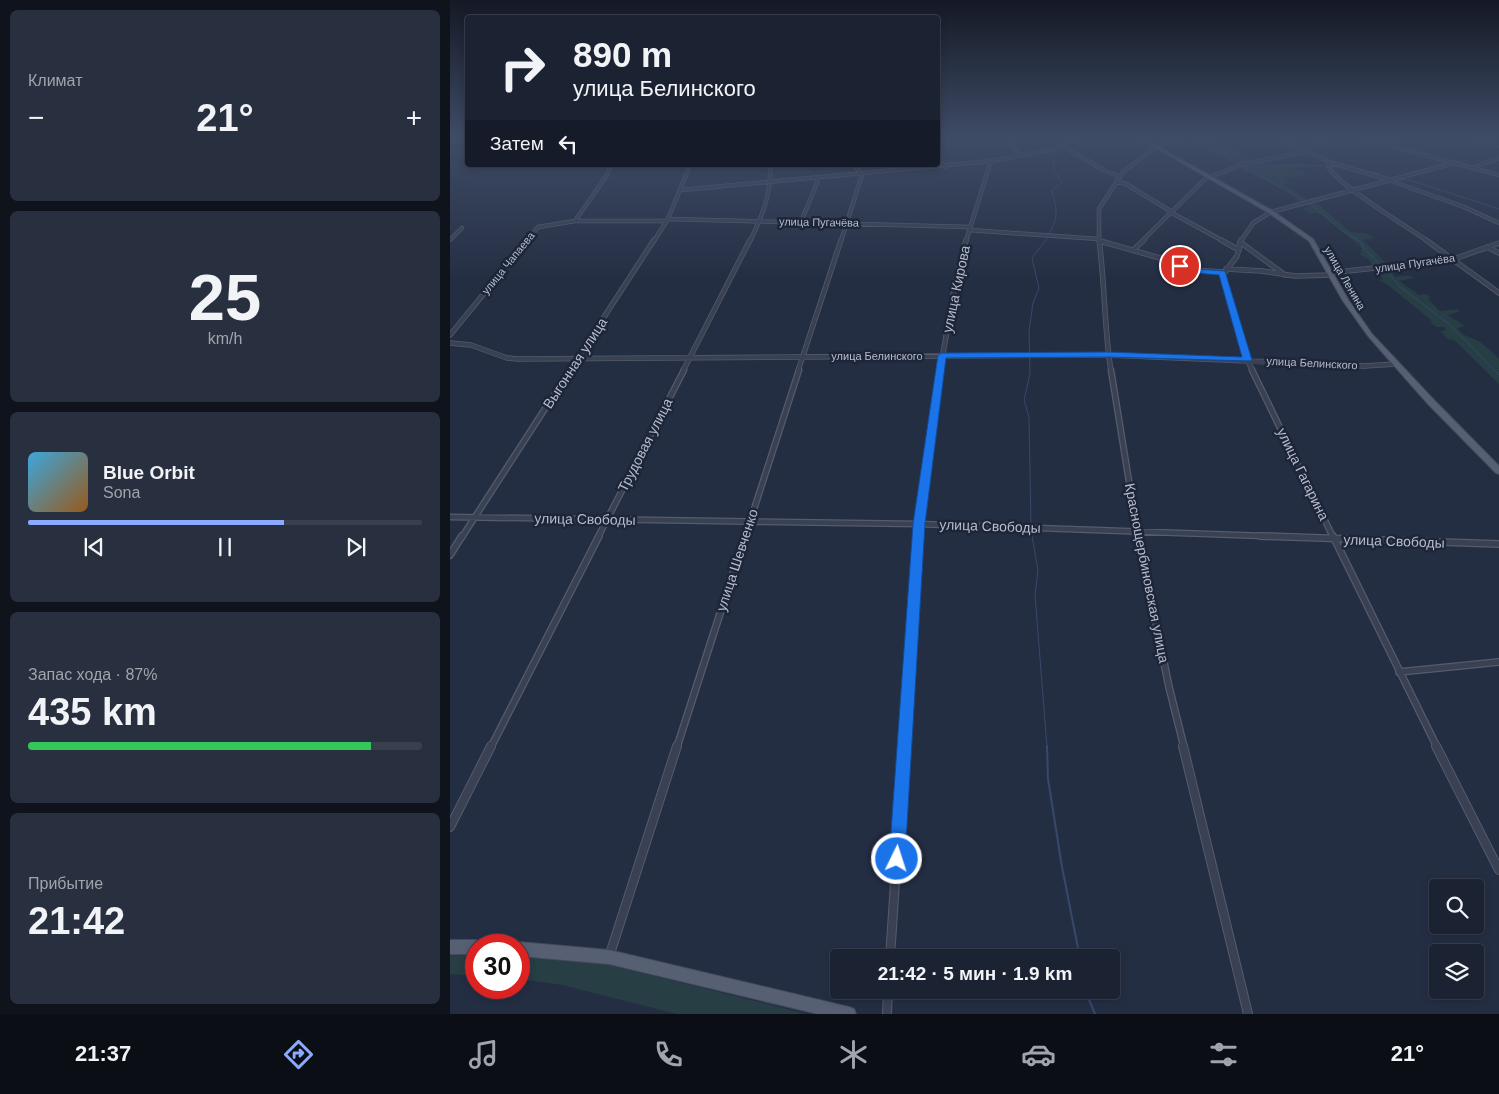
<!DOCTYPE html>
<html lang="ru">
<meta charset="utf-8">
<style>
body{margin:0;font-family:Helvetica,sans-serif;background:#282f3e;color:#f1f3f6;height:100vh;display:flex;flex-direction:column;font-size:19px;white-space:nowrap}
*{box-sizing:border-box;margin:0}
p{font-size:16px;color:#a0a4ac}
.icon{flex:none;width:28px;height:28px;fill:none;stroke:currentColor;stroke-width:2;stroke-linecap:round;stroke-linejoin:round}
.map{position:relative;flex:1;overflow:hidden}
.panel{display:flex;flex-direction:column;gap:10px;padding:10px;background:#0f131c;width:450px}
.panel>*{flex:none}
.top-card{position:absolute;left:15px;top:15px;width:475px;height:152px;border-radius:5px;box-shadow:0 2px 8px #0003,0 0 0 1px #393f4d;background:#1b2232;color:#f1f3f6;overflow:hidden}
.controls{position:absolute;left:979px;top:879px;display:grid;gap:10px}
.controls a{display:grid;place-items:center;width:55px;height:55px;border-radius:5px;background:#1b2232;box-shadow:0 2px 8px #0003,0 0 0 1px #393f4d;font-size:25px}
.speed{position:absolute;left:15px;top:934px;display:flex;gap:10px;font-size:25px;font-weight:700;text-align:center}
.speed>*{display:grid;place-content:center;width:65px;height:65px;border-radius:50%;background:#1b2232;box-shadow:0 2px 8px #0003,0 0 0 1px #393f4d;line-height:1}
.speed .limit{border:8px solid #d22;background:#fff;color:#111}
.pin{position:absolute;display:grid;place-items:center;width:42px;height:42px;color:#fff;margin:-21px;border:2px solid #fff;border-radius:50%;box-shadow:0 1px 5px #0007}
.me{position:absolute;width:55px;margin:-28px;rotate:4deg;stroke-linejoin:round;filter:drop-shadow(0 0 4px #0008)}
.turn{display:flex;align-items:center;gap:18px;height:105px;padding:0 25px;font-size:22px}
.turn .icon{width:65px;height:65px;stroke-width:2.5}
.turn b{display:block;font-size:35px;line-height:42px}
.then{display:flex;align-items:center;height:48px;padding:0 25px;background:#0003;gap:10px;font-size:19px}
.big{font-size:38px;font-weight:700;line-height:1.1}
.panel .card{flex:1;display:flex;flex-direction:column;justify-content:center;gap:8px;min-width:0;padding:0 18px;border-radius:8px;background:#282f3e}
.panel .dial{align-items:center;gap:0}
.dial b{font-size:65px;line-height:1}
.song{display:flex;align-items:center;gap:15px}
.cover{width:60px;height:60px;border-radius:8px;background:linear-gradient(135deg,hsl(200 70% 55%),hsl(30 70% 35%))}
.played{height:5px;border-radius:2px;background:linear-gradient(90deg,#89aaff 65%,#393f4d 65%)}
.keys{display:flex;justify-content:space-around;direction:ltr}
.heat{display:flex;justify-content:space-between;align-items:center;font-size:28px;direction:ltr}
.charge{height:8px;border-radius:4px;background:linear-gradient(90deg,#34c759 87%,#393f4d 0)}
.trip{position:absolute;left:380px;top:949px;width:290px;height:50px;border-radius:5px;background:#1b2232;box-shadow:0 2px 8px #0003,0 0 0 1px #393f4d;font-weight:700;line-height:50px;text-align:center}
.tab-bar{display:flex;height:80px;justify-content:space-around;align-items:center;background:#0b0e14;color:#a0a4ac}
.tab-bar .icon{width:35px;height:35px}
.tab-bar .active{color:#89aaff}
.tab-bar b{font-size:22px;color:#f1f3f6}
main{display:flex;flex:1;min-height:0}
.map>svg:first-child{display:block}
</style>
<main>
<section class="panel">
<div class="card"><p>Климат</p>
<div class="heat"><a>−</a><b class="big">21°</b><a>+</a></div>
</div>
<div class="card dial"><b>25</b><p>km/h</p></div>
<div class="card">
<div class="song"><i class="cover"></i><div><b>Blue Orbit</b><p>Sona</p></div></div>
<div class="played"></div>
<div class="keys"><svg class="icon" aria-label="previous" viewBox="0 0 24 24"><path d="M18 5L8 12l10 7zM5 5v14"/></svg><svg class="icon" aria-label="pause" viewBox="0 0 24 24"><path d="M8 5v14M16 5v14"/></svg><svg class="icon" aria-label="next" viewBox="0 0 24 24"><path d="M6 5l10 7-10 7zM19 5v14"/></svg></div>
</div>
<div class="card"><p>Запас хода · 87%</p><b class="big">435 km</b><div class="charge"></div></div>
<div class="card"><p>Прибытие</p><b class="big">21:42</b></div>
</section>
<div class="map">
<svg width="1049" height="1014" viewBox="0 0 1049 1014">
<rect width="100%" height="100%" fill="#242e43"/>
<path fill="#263e44" d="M736 138H761L785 147 802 163C818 160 822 167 837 166L836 164 849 162 853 165 890 167 902 170 867 167 841 168 842 170H852L856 176 835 178 838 182 843 183 834 184 860 202 868 204 901 232 918 234 924 238 913 240 938 265 923 269V266L919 260 909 254 912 253 910 250 913 249 871 213H859L852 208 860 206 850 202 836 191 787 167 789 165C772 155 752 151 736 138Z
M945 269 947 270 943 274 945 277 959 275 964 278 949 281 969 295 976 294 981 297 978 299 990 311 1007 309 1011 311 998 315 1015 326 1007 328C1012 335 1019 337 1028 341 1033 343 1045 355 1049 359V384L1004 340 998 339 990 331 996 330 994 327H986L979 321H982L938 285 928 280 933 279 923 270Z
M0 954 26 955V976L0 974Z
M69 957 156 964 357 1014H227L112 985 69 979Z"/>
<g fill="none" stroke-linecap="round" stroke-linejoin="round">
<path stroke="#37486c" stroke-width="1" d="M595 138 605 147
M740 138 757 145 790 164
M793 166 855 201
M797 167 856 165 890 167
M914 172H923L941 178
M947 180H959L1049 209
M859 203 890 229 911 242 914 249 932 266
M599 234C610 215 606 209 602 190L612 183 604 170 603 155 609 149
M935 269 949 286 999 324 1049 375
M581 526 579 417 574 400 580 374 579 331 583 303 589 288 582 258 598 237
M581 530 588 570 585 595 597 747"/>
<path stroke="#37486c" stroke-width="2" d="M597 746 598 779 612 867 630 958
M635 990 645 1014"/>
<g stroke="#545c6d" stroke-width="4.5">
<path id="street-far4" d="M555 138 570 155
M826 138 882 163 930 177 1014 207 1049 223
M912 138 1049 175
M1025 138 1049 145
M935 144 949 138
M613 146 655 171 669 176
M704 147 734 139
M852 148 881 138
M488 159 495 167
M882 163 878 165C881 181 960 229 978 241
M404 165 412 175
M1022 168 1049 158
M666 181 676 184 722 212
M231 190 541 161 605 149 627 138
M722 213 773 241
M218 219 520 227
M125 221H217
M351 222 369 178
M519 230 649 239
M0 240 12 228
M77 241 88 227 125 221 157 175 161 165
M204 241 218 219 240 165
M300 241C312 217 322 192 320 165
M391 241 412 175
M516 241 541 161
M649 241V209L673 172 706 147
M692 241 755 179 794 164 856 152
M791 241 803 223 821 212 1004 163"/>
</g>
<g stroke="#545c6d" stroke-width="5.5">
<path id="street-far3" d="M649 240C655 284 654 328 661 371
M771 240 789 250
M791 240 787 256 773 275 797 360 803 371
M976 240 1049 293
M650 241 717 260 743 270 773 272
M790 242 835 275
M1037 247 1049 253
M683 250 694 240
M776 269 812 271 845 276 881 275
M880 273 1004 259 1049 243
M0 335 78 240
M0 343 21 345 57 358 68 359 658 355 914 366 946 364
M119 371 204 240
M233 371 300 240
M348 371 391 240
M490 371 505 284 516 240"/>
</g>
<g stroke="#545c6d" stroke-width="7">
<path id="street-far2" d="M661 370 688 537
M802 370 883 537
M0 517 469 524 846 537
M12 537 120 370
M148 537 234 370
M295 537 349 370
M468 537 490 370"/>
</g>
<g stroke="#545c6d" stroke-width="8">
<path id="street-far1" d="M688 536 719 687 734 747
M810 536 1049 544
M883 536 987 747
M0 555 12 536
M949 672 1049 662
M41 747 149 536
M227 747 295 536
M454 747 468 536"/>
</g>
<g stroke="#545c6d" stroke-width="10">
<path id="street" d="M733 746 798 1014
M986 746 1049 870
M0 827 41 746
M159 957 227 746
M440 958 454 746
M437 1014 438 990"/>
</g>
<g stroke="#434a5c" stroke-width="2">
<path id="primary" d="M688 138H693L823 211 863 239 899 301 922 334 984 400 1049 466V474L1046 473 978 404 918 336 893 301 859 241 819 213Z
M0 940H26L31 942 32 945H26V954H0Z
M69 942 159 950 399 1007 404 1009 406 1014H368L159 964 69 956V945H64Z"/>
</g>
<use href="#street-far4" stroke="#394153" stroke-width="3"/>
<use href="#street-far3" stroke="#394153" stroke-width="4"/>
<use href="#street-far2" stroke="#394153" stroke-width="4.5"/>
<use href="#street-far1" stroke="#394153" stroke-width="5.5"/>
<use href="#street" stroke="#394153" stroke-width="8"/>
<use href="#primary" fill="#576073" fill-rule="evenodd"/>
</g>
<linearGradient id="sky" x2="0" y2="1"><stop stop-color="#141925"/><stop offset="0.49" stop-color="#3f4c66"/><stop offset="1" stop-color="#3f4c66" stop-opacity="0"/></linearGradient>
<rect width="1049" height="280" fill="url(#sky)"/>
<path fill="#1a73e8" stroke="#114b97" d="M730 263 747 269 775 271 802 360 800 361 658 357 496 358 475 524 455 859 453 865 447 867 441 865 439 859 463 524 488 355 492 353 658 352 792 357 769 275 746 273 728 267V264Z"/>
<g text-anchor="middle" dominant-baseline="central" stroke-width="5" stroke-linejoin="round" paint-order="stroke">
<g font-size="11" fill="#b6bccd" stroke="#1d2638">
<text transform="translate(369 222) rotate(1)">улица Пугачёва</text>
<text transform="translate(58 263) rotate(-51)">улица Чапаева</text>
<text transform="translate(965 263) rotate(-8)">улица Пугачёва</text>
<text transform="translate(895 278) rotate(60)">улица Ленина</text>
<text x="427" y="356">улица Белинского</text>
<text transform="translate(862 363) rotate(3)">улица Белинского</text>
</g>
<g font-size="14" fill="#b6bccd" stroke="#1d2638">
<text transform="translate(506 289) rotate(-78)">улица Кирова</text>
<text transform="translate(125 363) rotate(-57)">Выгонная улица</text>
<text transform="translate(195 445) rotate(-63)">Трудовая улица</text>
<text transform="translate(853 474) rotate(64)">улица Гагарина</text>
<text transform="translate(135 519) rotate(1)">улица Свободы</text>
<text transform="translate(540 526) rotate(2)">улица Свободы</text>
<text transform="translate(944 541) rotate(2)">улица Свободы</text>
<text transform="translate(287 560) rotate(-72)">улица Шевченко</text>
<text transform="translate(697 573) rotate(79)">Краснощербиновская улица</text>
</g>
</g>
</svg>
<div class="controls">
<a><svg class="icon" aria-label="search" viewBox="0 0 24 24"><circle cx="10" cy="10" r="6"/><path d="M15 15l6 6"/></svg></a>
<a><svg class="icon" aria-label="layers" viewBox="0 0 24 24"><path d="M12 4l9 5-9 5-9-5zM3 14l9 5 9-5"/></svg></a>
</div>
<div class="speed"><div class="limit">30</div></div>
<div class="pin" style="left:730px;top:266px;background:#d93025"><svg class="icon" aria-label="arrive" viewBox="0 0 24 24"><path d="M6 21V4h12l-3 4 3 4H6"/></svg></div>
<svg class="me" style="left:447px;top:859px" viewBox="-20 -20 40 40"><circle r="17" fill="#1a73e8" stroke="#fff" stroke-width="3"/><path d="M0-11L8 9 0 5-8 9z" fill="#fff"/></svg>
<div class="trip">21:42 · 5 мин · 1.9 km</div>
<div class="top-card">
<div class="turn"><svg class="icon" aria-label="right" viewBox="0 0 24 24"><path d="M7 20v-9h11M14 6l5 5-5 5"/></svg><div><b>890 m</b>улица Белинского</div></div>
<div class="then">Затем<svg class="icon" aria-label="left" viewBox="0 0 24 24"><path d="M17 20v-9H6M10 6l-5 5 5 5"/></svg></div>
</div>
</div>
</main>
<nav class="tab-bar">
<b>21:37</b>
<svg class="icon active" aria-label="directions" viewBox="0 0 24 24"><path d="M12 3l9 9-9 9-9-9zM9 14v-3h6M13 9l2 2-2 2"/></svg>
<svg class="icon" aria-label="music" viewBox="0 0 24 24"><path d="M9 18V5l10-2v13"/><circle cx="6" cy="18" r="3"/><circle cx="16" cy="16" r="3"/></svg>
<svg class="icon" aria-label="phone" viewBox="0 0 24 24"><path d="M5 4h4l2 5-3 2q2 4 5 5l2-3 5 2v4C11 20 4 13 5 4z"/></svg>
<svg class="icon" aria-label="climate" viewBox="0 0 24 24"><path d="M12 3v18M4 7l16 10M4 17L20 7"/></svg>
<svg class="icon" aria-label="car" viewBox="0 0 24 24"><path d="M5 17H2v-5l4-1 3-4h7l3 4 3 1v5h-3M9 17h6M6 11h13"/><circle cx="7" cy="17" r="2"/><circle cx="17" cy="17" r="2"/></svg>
<svg class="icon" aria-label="filters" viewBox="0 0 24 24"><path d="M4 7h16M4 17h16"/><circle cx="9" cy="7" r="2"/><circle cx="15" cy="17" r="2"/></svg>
<b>21°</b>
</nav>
